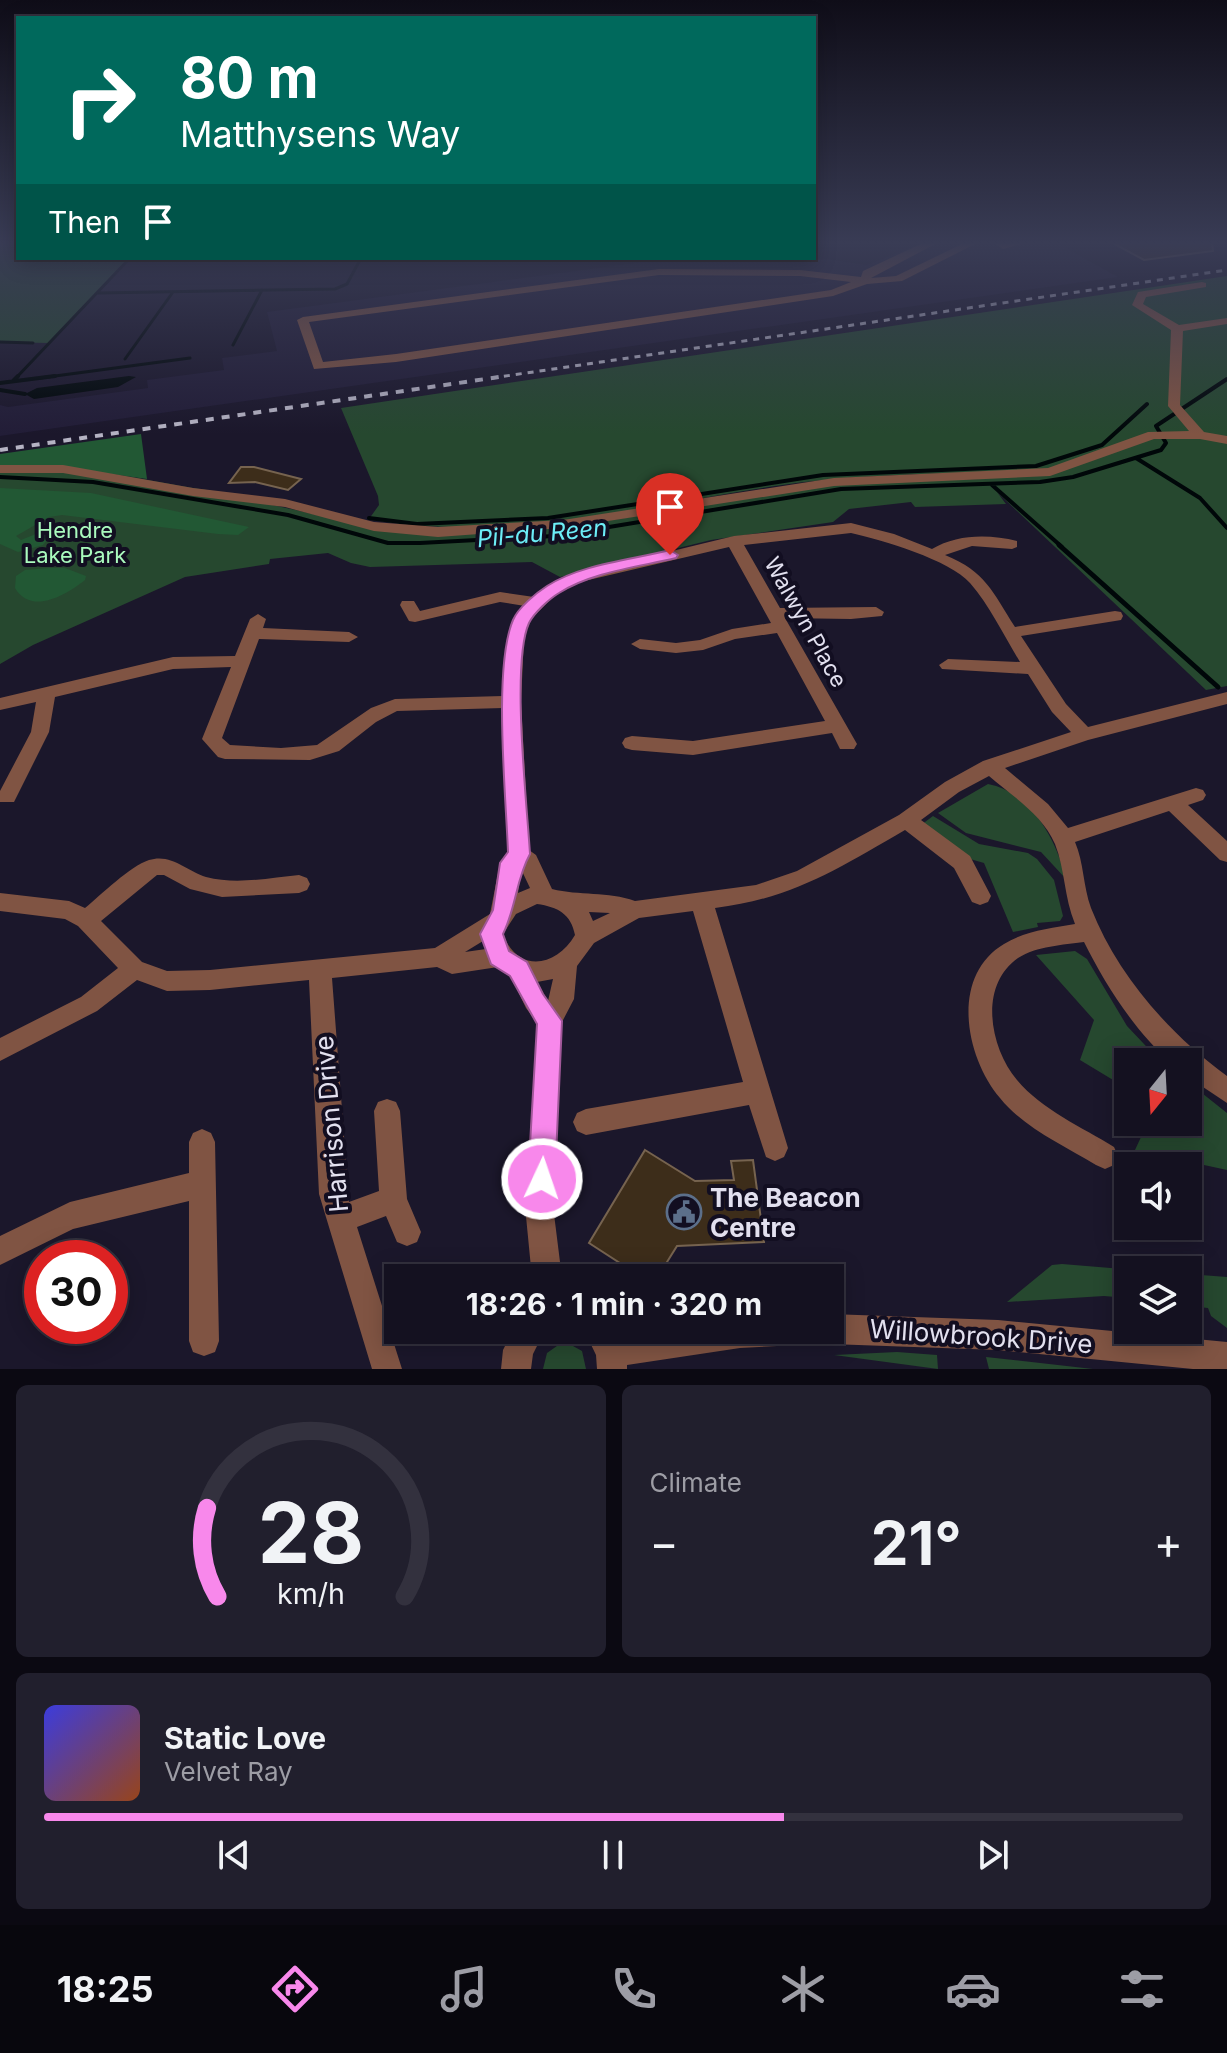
<!DOCTYPE html>
<meta charset="utf-8">
<style>
body{margin:0;font-family:Inter,sans-serif;background:#211f2d;color:#f1f3f6;height:100vh;display:flex;flex-direction:column;font-size:30px;white-space:nowrap}
*{box-sizing:border-box;margin:0}
p{font-size:26px;color:#9d9da5}
.icon{flex:none;width:44px;height:44px;fill:none;stroke:currentColor;stroke-width:2;stroke-linecap:round;stroke-linejoin:round}
.map{position:relative;height:1369px;overflow:hidden}
.drawer{display:flex;flex-direction:column;gap:16px;padding:16px;background:#0b0912;flex:1}
.drawer>*{flex:none}
.top-card{position:absolute;left:16px;top:16px;width:800px;height:244px;border-radius:0px;box-shadow:0 4px 20px #0003,0 0 0 2px #33313e;background:#00695c;color:#fff;overflow:hidden}
.needle{width:52px;rotate:198deg}
.buttons{position:absolute;left:1114px;top:1048px;display:grid;gap:16px}
.buttons a{display:grid;place-items:center;width:88px;height:88px;border-radius:0px;background:#141120;box-shadow:0 4px 20px #0003,0 0 0 2px #33313e;font-size:40px}
.speed{position:absolute;left:24px;top:1240px;display:flex;gap:16px;font-size:40px;font-weight:700;text-align:center}
.speed>*{display:grid;place-content:center;width:104px;height:104px;border-radius:50%;background:#141120;box-shadow:0 4px 20px #0003,0 0 0 2px #33313e;line-height:1}
.speed .limit{border:12px solid #d22;background:#fff;color:#111}
.pin{position:absolute;display:grid;place-items:center;width:68px;height:68px;color:#fff;margin:-82px -34px;border-radius:50% 50% 50% 0;rotate:-45deg;box-shadow:0 0 8px #0007}
.pin .icon{rotate:45deg}
.me{position:absolute;width:88px;margin:-44px;rotate:3deg;stroke-linejoin:round;filter:drop-shadow(0 0 6px #0008)}
.turn{display:flex;align-items:center;gap:28px;height:168px;padding:0 32px;font-size:36px}
.turn .icon{width:104px;height:104px;stroke-width:2.5}
.turn b{display:block;font-size:56px;line-height:68px}
.then{display:flex;align-items:center;height:76px;padding:0 32px;background:#0003;gap:16px;font-size:30px}
.big{font-size:60px;font-weight:700;line-height:1.1}
.drawer .card{flex:1;display:flex;flex-direction:column;justify-content:center;gap:12px;min-width:0;padding:0 28px;border-radius:12px;background:#211f2d}
.drawer .dial{align-items:center;gap:0}
.dial svg{height:208px;overflow:visible;fill:none;stroke:#33313e;stroke-width:7;stroke-linecap:round;text-anchor:middle}
.dial text{fill:#f1f3f6;stroke:none}
.song{display:flex;align-items:center;gap:24px}
.cover{width:96px;height:96px;border-radius:12px;background:linear-gradient(135deg,hsl(240 70% 55%),hsl(20 70% 35%))}
.played{height:8px;border-radius:4px;background:linear-gradient(90deg,#f888eb 65%,#33313e 65%)}
.keys{display:flex;justify-content:space-around;direction:ltr}
.heat{display:flex;justify-content:space-between;align-items:center;font-size:44px;direction:ltr}
.drawer .tiles{flex:1;display:grid;gap:16px;grid-template-columns:1fr 1fr}
.card:last-child{grid-column:span 2}
.trip{position:absolute;left:384px;top:1264px;width:460px;height:80px;border-radius:0px;background:#141120;box-shadow:0 4px 20px #0003,0 0 0 2px #33313e;font-weight:700;line-height:80px;text-align:center}
.dock{display:flex;height:128px;justify-content:space-around;align-items:center;background:#08070d;color:#9d9da5}
.dock .icon{width:56px;height:56px}
.dock .selected{color:#f888eb}
.dock b{font-size:36px;color:#f1f3f6}
.map>svg:first-child{display:block}
</style>
<div class="map">
<svg width="1227" height="1369" viewBox="0 0 1227 1369">
<rect width="100%" height="100%" fill="#1b172b"/>
<path fill="#221d37" d="M925 242H1055L1118 277 0 436V405L8 407 148 388 147 380 224 370 222 358 277 351 267 312 658 260 826 259 867 265Z"/>
<path fill="#26482f" d="M0 242H18V258H130L50 343 0 342Z
M1227 276V686L1206 690 997 492 1006 504 915 507 911 502 849 509 833 522 711 540 560 577 532 562 370 567 351 563 328 553 270 559 269 564 185 577 33 645 0 664V466C80 462 155 484 234 494L231 498C301 507 368 533 439 534 567 536 692 503 818 486 872 479 927 480 981 479L976 473C908 474 842 476 775 486 640 506 506 544 369 519L379 505 378 496 341 408Z
M988 784C1031 792 1057 841 1066 879L1041 852 966 833 938 813Z
M933 816 979 844 1028 853 1037 859 1054 880 1063 916 1060 921 1037 923 1038 927 1013 932 984 863 963 857 921 825Z
M1075 951 1087 959 1127 1026 1161 1062H1128V1089L1080 1060 1094 1020 1036 955Z
M1188 1082 1227 1113V1170L1135 1150 1148 1122H1188Z
M1062 1264 1135 1270H1128V1298L1104 1296 1007 1302 1052 1265Z
M1188 1274 1227 1277V1328L1211 1316 1208 1308 1188 1306Z
M564 1341 582 1351 586 1369H543L547 1353Z
M897 1352 937 1355 938 1369 834 1355Z
M986 1357 1093 1369H1094H989Z"/>
<path fill="#225834" d="M141 434 147 479 54 466H0V454Z
M0 488 91 493 249 527 238 535 218 534 62 515 49 517 16 536 21 540 48 529 54 531 43 545 18 552 0 544Z
M49 568H65L86 576 85 580C65 596 31 615 15 588L16 576 25 570Z"/>
<path fill="#000709" d="M129 376 136 377 118 387 34 399 25 394 37 388Z"/>
<g fill="none" stroke-linecap="round" stroke-linejoin="round">
<path stroke="#000709" stroke-width="3" d="M98 293 335 289 347 284 361 258
M0 342 33 343
M233 345 262 290
M125 359 173 292
M16 378 130 258
M40 378 190 358"/>
<path stroke="#000709" stroke-width="4" d="M13 381 18 376
M0 383 55 376
M0 390 25 394
M1136 458 1200 498 1227 528
M0 477 93 482 288 515 388 543H420L554 536 841 489 1040 482 1073 477 1161 450 1166 443 1156 426 1227 379
M992 485 1062 547
M369 518 417 524 548 518 823 475 1036 466 1102 445 1147 404"/>
<path stroke="#000709" stroke-width="5" d="M1059 545 1218 687"/>
</g>
<path fill="#3d2d1a" stroke="#76634f" stroke-width="2" d="M1111 242H1212L1213 251 1144 260Z
M241 467H254L301 479 288 490 255 482 229 483Z
M645 1150 695 1181 734 1180 731 1161 753 1160 764 1242 677 1246 657 1278H643L589 1243Z"/>
<g fill="none" stroke-linecap="round" stroke-linejoin="round">
<path fill="#805443" fill-rule="evenodd" d="M925 242H939L871 278 896 276 966 242H979L902 281 867 284 833 296 396 362 314 369 297 320 303 317 659 269 800 270 861 277 863 271ZM659 275 800 276 851 282 831 290 396 354 323 362 309 322Z
M992 242H1029L1003 249Z
M1202 282 1206 283V287L1146 297 1143 304 1179 325 1227 318V324L1183 331 1180 405 1204 432 1227 436V444L1200 439H1154L1050 476 834 486 563 528 438 537 374 531 285 507 193 496 63 473H0V465H63L193 488 285 499 374 522 438 527 563 520 834 478 1048 468 1148 432 1189 431 1168 406 1171 330 1132 305 1138 292Z
M851 523 894 534 932 549C957 534 989 534 1017 541V547L1012 549 972 546 945 555C986 572 992 591 1015 627L1115 611 1121 612 1123 616 1121 620 1115 621 1021 636 1066 704 1088 727 1227 692V704L1088 740 1005 768 1048 804 1068 828 1196 788 1203 790 1206 795 1203 800 1188 805 1227 841V862L1220 860 1169 811 1075 842C1084 863 1083 886 1091 908 1117 974 1168 1033 1227 1076V1103L1188 1077V1062H1170C1134 1030 1105 984 1084 942 1063 945 1037 946 1018 958 978 986 990 1048 1017 1080 1042 1110 1082 1127 1114 1147L1118 1156 1114 1165 1105 1169 1096 1165C1063 1145 1024 1128 1000 1098 965 1057 950 976 1004 944 1025 931 1051 928 1075 924 1064 897 1065 869 1055 844 1043 815 1011 795 989 776L959 792 921 820 970 856 991 896 988 902 980 905 972 902 954 868 905 830C837 869 794 898 715 908L788 1148 784 1157 775 1161 766 1157 749 1105 586 1135 577 1131 573 1122 577 1113 586 1109 743 1082 693 911 639 918 594 943 577 966 574 999 562 1022 553 1206 562 1278H532L525 1206 538 1024 526 1008 510 975 498 967 452 974 437 967 332 978 349 1202 379 1191 374 1111 378 1102 387 1099 396 1102 400 1111 407 1199 421 1232 417 1242 407 1246 397 1242 386 1216 357 1227 402 1369H372L319 1194 309 980 210 990 167 991 137 980 97 1011 0 1061V1038L81 997 118 968 78 926 65 919 0 911V893L69 901 85 908C101 895 130 866 149 860 171 853 187 871 206 877 236 885 269 878 299 875L307 878 310 884 307 890 299 893 222 897 190 889 164 875H157L101 921 142 962 167 971 210 970 435 948 490 914 500 863 508 852 503 708 397 711 376 722 339 751 310 760 225 759 218 757 202 739 231 667 173 669 55 697 49 732 14 802H0V791L31 732 36 702 0 710V698L173 657 235 656 250 619 258 614 266 619 263 628 349 632 358 637 349 642 259 639 222 738 230 745 281 748 317 745 371 708 395 699 503 696C505 664 501 629 525 606L500 602 415 622 409 621 400 605 402 601H414L420 611 500 592 534 597 545 587 569 576 734 536ZM851 533C882 540 950 560 970 583 990 606 1004 636 1020 662L948 659 939 665 942 669 1028 674 1052 712 1071 732 983 761 945 782 899 815 797 871 756 885 635 901C608 891 579 896 552 889L536 855 529 850 521 702 524 637 530 620 557 593 580 582 729 547 771 623 732 629 700 640 676 643 640 639 631 644 640 649 676 653 703 650 735 639 777 633 825 721 693 741 632 736 625 738 622 743 625 748 632 750 693 755 832 733 840 749H854L857 744 785 618 851 619 882 616 884 612 876 607 780 608 744 545ZM521 869 530 888 518 893ZM537 904C558 907 571 914 575 935 556 968 517 973 503 934L516 914ZM589 912 610 913 593 921ZM483 941 486 949 465 952ZM553 979 548 1001 537 982Z
M202 1129 211 1133 215 1142 219 1341 215 1352 204 1356 193 1352 189 1341V1201L73 1229 0 1265V1236L70 1202 189 1173V1142L193 1133Z
M830 1314 998 1320 1227 1342V1369H1193L998 1350 830 1344 819 1340 815 1330H830Z
M513 1330H545L533 1354 531 1369H501L503 1350Z
M584 1330H616L619 1336 657 1330H812L808 1341 797 1345 740 1348 627 1365V1369H597L596 1355Z"/>
<path stroke="#b5b3c3" stroke-width="3" stroke-dasharray="6 6" stroke-linecap="butt" d="M492 378 1227 270"/>
<path stroke="#b5b3c3" stroke-width="4" stroke-dasharray="8 8" stroke-linecap="butt" d="M0 450 506 376"/>
</g>
<linearGradient id="sky" x2="0" y2="1"><stop stop-color="#0f0d18"/><stop offset="0.56" stop-color="#393c55"/><stop offset="1" stop-color="#393c55" stop-opacity="0"/></linearGradient>
<rect width="1227" height="434" fill="url(#sky)"/>
<path fill="#f888eb" stroke="#a15899" stroke-width="2" d="M670 550 678 555 676 558C638 567 592 572 559 593 549 599 534 613 529 623 511 663 527 804 530 854 516 879 516 908 503 934L509 951 527 962 543 994 562 1021 555 1179 551 1189 542 1193 532 1189 528 1179 537 1024 510 976 491 964 480 934 493 910 500 863 508 852C506 796 493 667 513 620 518 608 536 593 547 586 581 564 631 560 670 550Z"/>
<defs>
<g id="civic-ring" transform="scale(1.8)"><circle r="9.5" fill="#120e21" stroke="#5c6f8a" stroke-width="1.5"/><path d="M-.6-6.5H3V-4.5H.6V-3L4-1V1h2V6H-6V1h2V-1L-.6-3ZM-1.2 2.5V6h2.4V2.5Z" fill="#5c6f8a"/></g>
</defs>
<g fill-rule="evenodd">
<use href="#civic-ring" x="684" y="1212"/>
</g>
<g text-anchor="middle" dominant-baseline="central" stroke-width="8" stroke-linejoin="round" paint-order="stroke">
<g font-size="22" fill="#aafabe" stroke="#120e21">
<text x="75" y="530">Hendre<tspan x="75" dy="25">Lake Park</tspan></text>
</g>
<g font-size="22" fill="#e2e0ef" stroke="#120e21">
<text transform="translate(806 622) rotate(61)">Walwyn Place</text>
</g>
<g font-size="24" font-style="italic" fill="#6cedf7" stroke="#120e21">
<text transform="translate(542 533) rotate(-5)">Pil-du Reen</text>
</g>
<g font-size="26" fill="#e2e0ef" stroke="#120e21">
<text transform="translate(331 1124) rotate(-95)">Harrison Drive</text>
<text transform="translate(981 1336) rotate(4)">Willowbrook Drive</text>
</g>
<g font-size="26" font-weight="bold" fill="#e2e0ef" stroke="#120e21" text-anchor="start">
<text x="710" y="1197">The Beacon<tspan x="710" dy="30">Centre</tspan></text>
</g>
</g>
</svg>
<div class="buttons">
<a><svg class="needle" viewBox="-14 -14 28 28"><path d="M0-13l5 13h-10z" fill="#e53935"/><path d="M0 13l5-13h-10z" fill="#9d9da5"/></svg></a>
<a><svg class="icon" aria-label="sound" viewBox="0 0 24 24"><path d="M4 9h4l5-4v14l-5-4H4zM17 9q2 3 0 6"/></svg></a>
<a><svg class="icon" aria-label="layers" viewBox="0 0 24 24"><path d="M12 4l9 5-9 5-9-5zM3 14l9 5 9-5"/></svg></a>
</div>
<div class="speed"><div class="limit">30</div></div>
<div class="pin" style="left:670px;top:555px;background:#d93025"><svg class="icon" aria-label="arrive" viewBox="0 0 24 24"><path d="M6 21V4h12l-3 4 3 4H6"/></svg></div>
<svg class="me" style="left:542px;top:1179px" viewBox="-20 -20 40 40"><circle r="17" fill="#f888eb" stroke="#fff" stroke-width="3"/><path d="M0-11L8 9 0 5-8 9z" fill="#fff"/></svg>
<div class="trip">18:26 · 1 min · 320 m</div>
<div class="top-card">
<div class="turn"><svg class="icon" aria-label="right" viewBox="0 0 24 24"><path d="M7 20v-9h11M14 6l5 5-5 5"/></svg><div><b>80 m</b>Matthysens Way</div></div>
<div class="then">Then<svg class="icon" aria-label="arrive" viewBox="0 0 24 24"><path d="M6 21V4h12l-3 4 3 4H6"/></svg></div>
</div>
</div>
<section class="drawer">
<div class="tiles">
<div class="card dial"><svg viewBox="0 0 100 80">
<path d="M14 69A42 42 0 1 1 86 69"/>
<path d="M14 69A42 42 0 0 1 10 35" stroke="#f888eb"/>
<text x="50" y="56" font-size="32" font-weight="700">28</text>
<text x="50" y="72" font-size="11">km/h</text>
</svg></div>
<div class="card"><p>Climate</p>
<div class="heat"><a>−</a><b class="big">21°</b><a>+</a></div>
</div>
<div class="card">
<div class="song"><i class="cover"></i><div><b>Static Love</b><p>Velvet Ray</p></div></div>
<div class="played"></div>
<div class="keys"><svg class="icon" aria-label="previous" viewBox="0 0 24 24"><path d="M18 5L8 12l10 7zM5 5v14"/></svg><svg class="icon" aria-label="pause" viewBox="0 0 24 24"><path d="M8 5v14M16 5v14"/></svg><svg class="icon" aria-label="next" viewBox="0 0 24 24"><path d="M6 5l10 7-10 7zM19 5v14"/></svg></div>
</div>
</div>
</section>
<nav class="dock">
<b>18:25</b>
<svg class="icon selected" aria-label="directions" viewBox="0 0 24 24"><path d="M12 3l9 9-9 9-9-9zM9 14v-3h6M13 9l2 2-2 2"/></svg>
<svg class="icon" aria-label="music" viewBox="0 0 24 24"><path d="M9 18V5l10-2v13"/><circle cx="6" cy="18" r="3"/><circle cx="16" cy="16" r="3"/></svg>
<svg class="icon" aria-label="phone" viewBox="0 0 24 24"><path d="M5 4h4l2 5-3 2q2 4 5 5l2-3 5 2v4C11 20 4 13 5 4z"/></svg>
<svg class="icon" aria-label="climate" viewBox="0 0 24 24"><path d="M12 3v18M4 7l16 10M4 17L20 7"/></svg>
<svg class="icon" aria-label="car" viewBox="0 0 24 24"><path d="M5 17H2v-5l4-1 3-4h7l3 4 3 1v5h-3M9 17h6M6 11h13"/><circle cx="7" cy="17" r="2"/><circle cx="17" cy="17" r="2"/></svg>
<svg class="icon" aria-label="filters" viewBox="0 0 24 24"><path d="M4 7h16M4 17h16"/><circle cx="9" cy="7" r="2"/><circle cx="15" cy="17" r="2"/></svg>
</nav>
